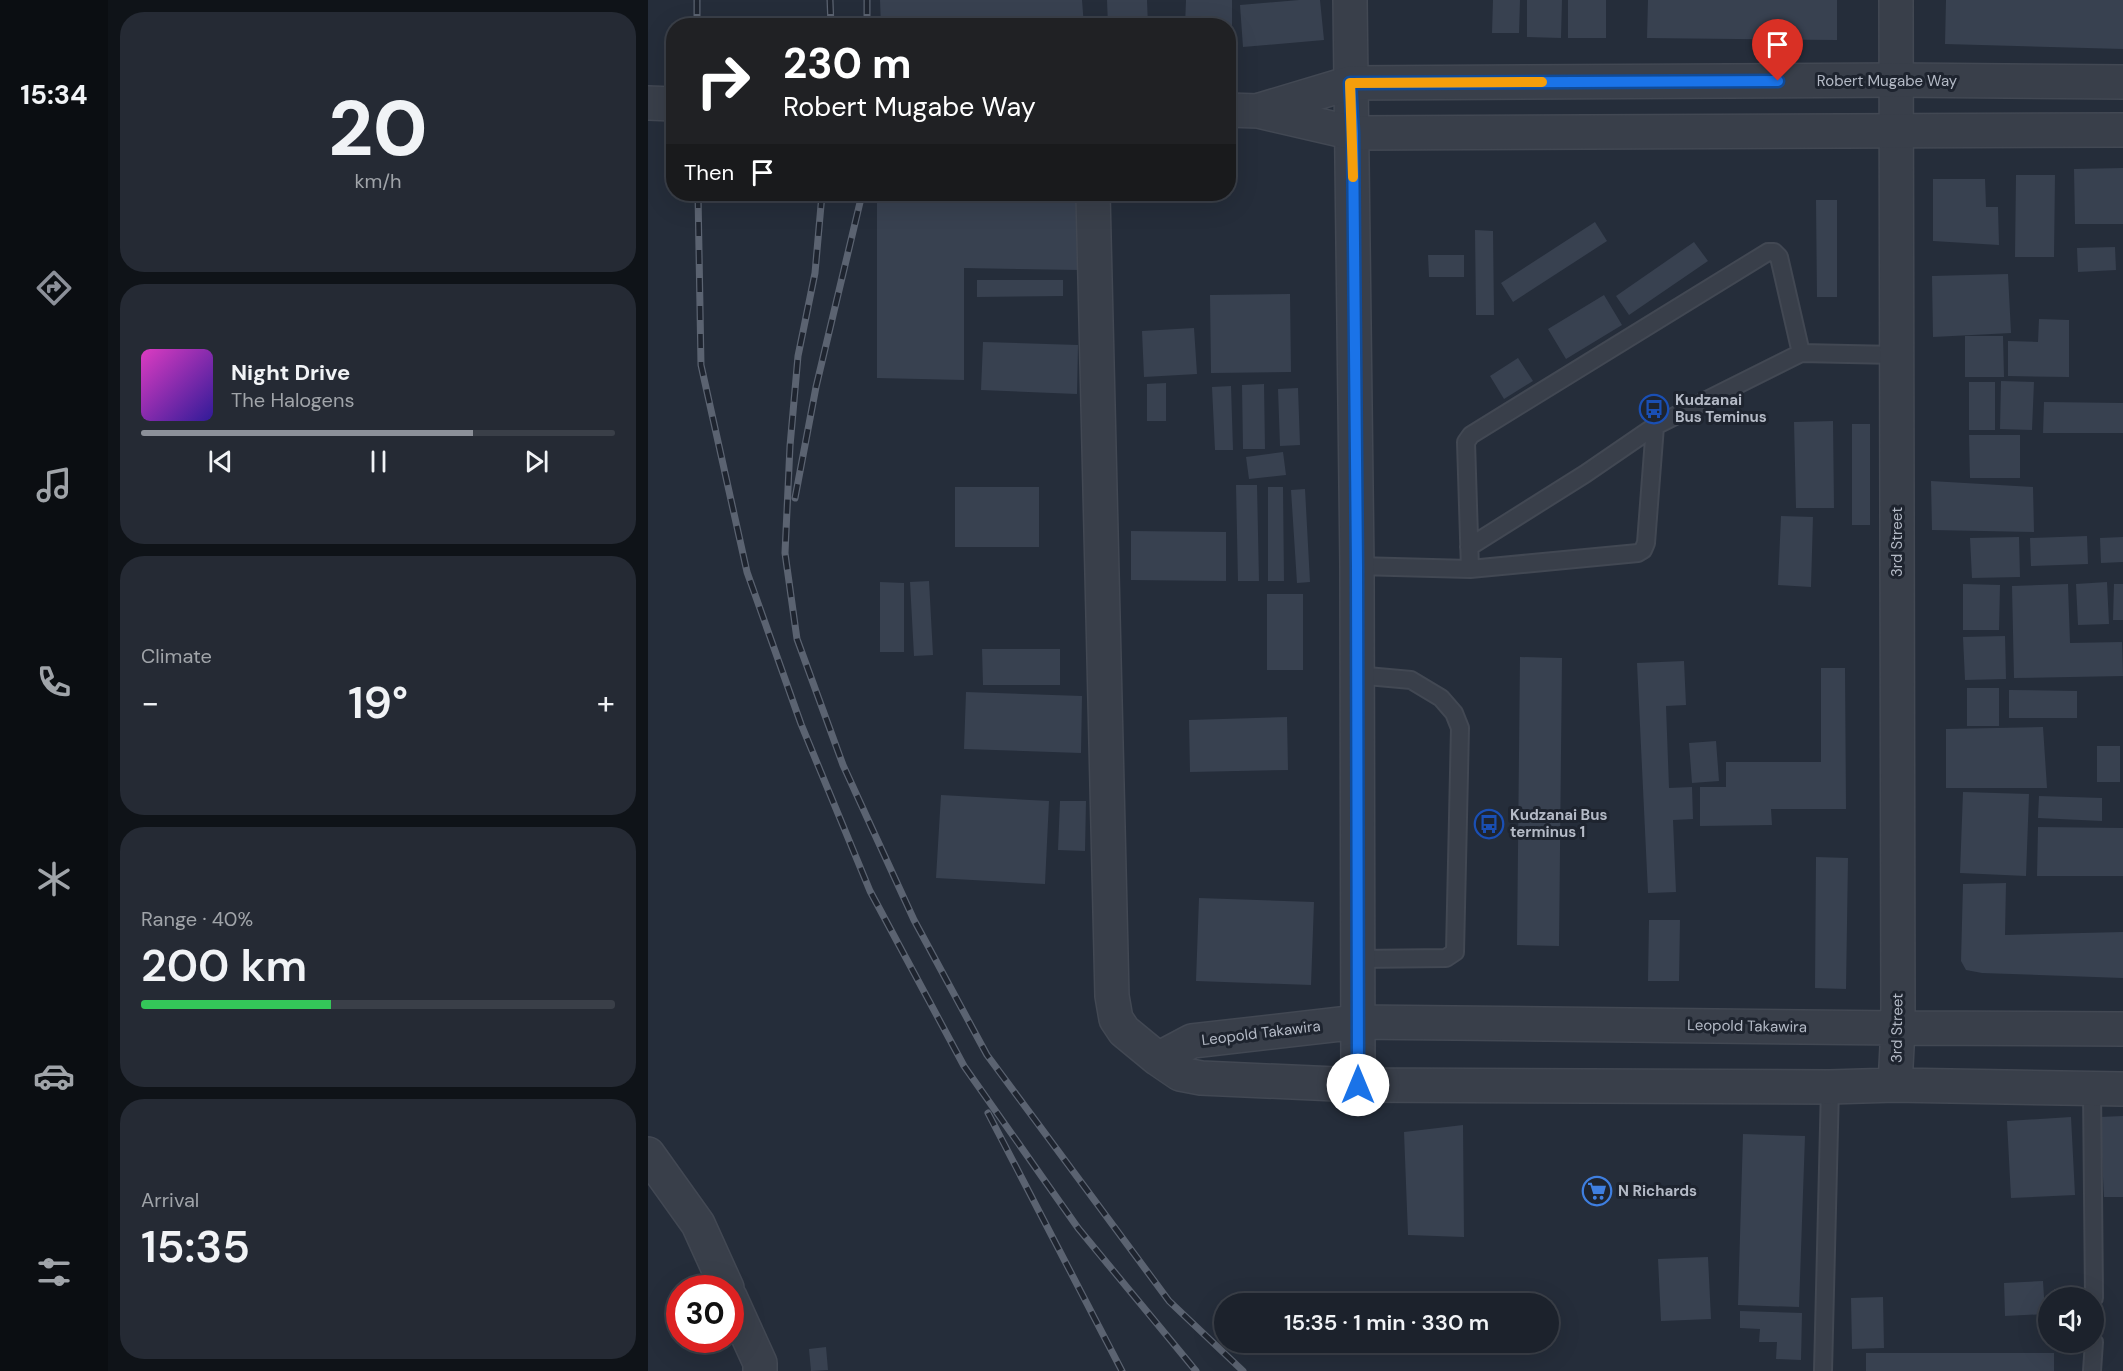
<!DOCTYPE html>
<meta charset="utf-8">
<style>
body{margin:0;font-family:"DM Sans",sans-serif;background:#252a34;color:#f1f3f6;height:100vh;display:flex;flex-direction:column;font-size:22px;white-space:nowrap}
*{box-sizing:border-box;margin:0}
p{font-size:20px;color:#a0a4a9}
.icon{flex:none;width:33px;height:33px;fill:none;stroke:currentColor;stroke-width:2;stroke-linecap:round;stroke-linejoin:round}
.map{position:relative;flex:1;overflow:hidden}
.sheet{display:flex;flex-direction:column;gap:12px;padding:12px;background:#0f1318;width:540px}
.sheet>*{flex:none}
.guide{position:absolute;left:18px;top:18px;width:570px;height:183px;border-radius:24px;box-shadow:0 6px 24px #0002,0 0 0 2px #3a3f48;background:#202124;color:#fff;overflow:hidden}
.buttons{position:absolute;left:1390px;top:1287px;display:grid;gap:12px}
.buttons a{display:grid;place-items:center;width:66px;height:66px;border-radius:50%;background:#1c222c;box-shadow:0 6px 24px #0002,0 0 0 2px #3a3f48;font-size:30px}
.speed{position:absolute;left:18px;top:1275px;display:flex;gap:12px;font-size:30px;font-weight:700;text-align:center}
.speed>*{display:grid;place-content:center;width:78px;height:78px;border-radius:50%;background:#1c222c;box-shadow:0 6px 24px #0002,0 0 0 2px #3a3f48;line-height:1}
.speed .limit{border:9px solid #d22;background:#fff;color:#111}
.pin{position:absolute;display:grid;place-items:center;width:51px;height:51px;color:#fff;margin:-62px -26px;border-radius:50% 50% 50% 0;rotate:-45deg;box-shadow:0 0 6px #0007}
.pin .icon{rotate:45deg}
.me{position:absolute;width:66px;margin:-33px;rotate:0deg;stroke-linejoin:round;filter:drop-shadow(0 0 4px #0008)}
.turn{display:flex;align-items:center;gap:21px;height:126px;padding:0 18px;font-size:27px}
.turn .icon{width:78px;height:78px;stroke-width:2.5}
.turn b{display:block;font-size:42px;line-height:51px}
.then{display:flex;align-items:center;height:57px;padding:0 18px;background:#0003;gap:12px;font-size:22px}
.big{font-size:45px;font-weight:600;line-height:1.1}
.sheet .widget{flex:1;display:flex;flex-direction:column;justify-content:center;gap:9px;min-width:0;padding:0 21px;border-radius:24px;background:#252a34}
.sheet .dial{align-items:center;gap:0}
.dial b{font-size:78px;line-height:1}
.song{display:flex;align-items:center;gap:18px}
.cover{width:72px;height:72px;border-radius:9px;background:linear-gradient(135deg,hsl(310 70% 55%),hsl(250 70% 35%))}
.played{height:6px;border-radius:3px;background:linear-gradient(90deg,#8c9099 70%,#3a3f48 70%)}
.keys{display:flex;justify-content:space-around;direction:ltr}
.heat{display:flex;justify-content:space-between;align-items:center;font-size:33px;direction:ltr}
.charge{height:9px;border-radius:4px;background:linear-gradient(90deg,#34c759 40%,#3a3f48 0)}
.trip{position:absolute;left:566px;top:1293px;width:345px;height:60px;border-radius:30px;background:#1c222c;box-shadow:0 6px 24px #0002,0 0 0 2px #3a3f48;font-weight:600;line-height:60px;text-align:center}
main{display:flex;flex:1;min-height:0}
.dock{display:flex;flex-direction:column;width:108px;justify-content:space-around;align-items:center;background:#0b0e12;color:#a0a4a9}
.dock .icon{width:42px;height:42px}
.dock .selected{color:#8c9099}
.dock b{font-size:27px;color:#f1f3f6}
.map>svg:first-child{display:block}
</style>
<main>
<nav class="dock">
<b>15:34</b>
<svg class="icon selected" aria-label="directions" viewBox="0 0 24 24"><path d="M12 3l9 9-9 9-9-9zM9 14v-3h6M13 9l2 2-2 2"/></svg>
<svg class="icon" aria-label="music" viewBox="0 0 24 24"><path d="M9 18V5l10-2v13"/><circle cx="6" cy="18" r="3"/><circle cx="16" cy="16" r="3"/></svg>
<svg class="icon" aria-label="phone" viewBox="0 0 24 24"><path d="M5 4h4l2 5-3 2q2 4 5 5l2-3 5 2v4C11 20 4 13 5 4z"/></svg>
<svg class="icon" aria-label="climate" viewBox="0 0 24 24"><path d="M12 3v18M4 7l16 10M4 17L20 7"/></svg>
<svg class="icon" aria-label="car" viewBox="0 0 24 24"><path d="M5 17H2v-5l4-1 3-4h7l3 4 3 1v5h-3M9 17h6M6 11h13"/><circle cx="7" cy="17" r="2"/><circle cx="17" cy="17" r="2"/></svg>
<svg class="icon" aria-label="filters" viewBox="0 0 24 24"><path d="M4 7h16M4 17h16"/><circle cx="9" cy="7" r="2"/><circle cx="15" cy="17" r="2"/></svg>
</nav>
<section class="sheet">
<div class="widget dial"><b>20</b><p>km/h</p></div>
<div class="widget">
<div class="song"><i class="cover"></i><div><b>Night Drive</b><p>The Halogens</p></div></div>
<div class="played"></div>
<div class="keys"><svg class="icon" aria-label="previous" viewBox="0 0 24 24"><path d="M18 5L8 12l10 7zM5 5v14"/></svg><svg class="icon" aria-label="pause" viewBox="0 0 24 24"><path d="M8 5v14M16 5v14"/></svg><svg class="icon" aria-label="next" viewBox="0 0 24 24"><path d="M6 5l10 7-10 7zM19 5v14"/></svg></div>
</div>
<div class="widget"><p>Climate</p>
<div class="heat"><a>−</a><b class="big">19°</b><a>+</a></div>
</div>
<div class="widget"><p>Range · 40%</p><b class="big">200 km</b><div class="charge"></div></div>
<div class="widget"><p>Arrival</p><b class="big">15:35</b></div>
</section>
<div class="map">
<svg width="1475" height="1371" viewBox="0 0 1475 1371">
<rect width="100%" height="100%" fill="#252d3a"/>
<path fill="#384150" d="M232 0H434L436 26H233Z
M459 0H499L500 26H460Z
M538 0H584V45H580V26H537Z
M651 0H672L676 40 595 47 592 5Z
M845 0H872L871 33H844Z
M879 0H914L913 38 879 37Z
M920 0H958V38H920Z
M1000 0H1189V40L999 38Z
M1298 0H1475V49L1297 44Z
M1475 168V224H1427L1426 169Z
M1368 175H1407L1406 257H1367Z
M1285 179H1337L1338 207H1350L1351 245 1285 241Z
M229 194H431L432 270 316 268V380L229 378Z
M1168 200H1189V297H1169Z
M947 222 959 241 865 302 853 283Z
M827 230 845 231 846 315H828Z
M1046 242 1060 261 981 315 968 296Z
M1467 247 1468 270 1430 272 1429 248Z
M780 255H816V277H781Z
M1360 274 1363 333 1285 337 1284 276Z
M329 280H415V296L329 297Z
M642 294 643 372 563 373 562 295Z
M956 295 974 325 918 359 900 329Z
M1391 319 1421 320V377L1360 376V341L1390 342Z
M546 328 549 374 496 377 494 331Z
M1317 336H1355L1356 377H1317Z
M335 342 430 345 429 394 333 390Z
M870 358 885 381 856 399 842 376Z
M1353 381 1386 382 1384 430 1352 429Z
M1321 382H1347V430H1321Z
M518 383V421H499V384Z
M616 384 617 449H595L594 385Z
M583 386 585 450H567L564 387Z
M650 388 652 445 632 446 630 389Z
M1396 402 1475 403V433H1395Z
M1185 421 1186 508H1148L1146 422Z
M1204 424H1222V525H1204Z
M1321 435H1372V478H1322Z
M635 452 638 475 601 479 598 457Z
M1283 481 1385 487 1386 532 1284 530Z
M588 485H609L611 581H590Z
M307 487H391V547H307Z
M620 487H635L636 581H620Z
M657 489 662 582 649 583 643 490Z
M1133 516 1165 517 1163 587 1130 585Z
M483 531 578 532V581L483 580Z
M1439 536 1440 564 1383 566 1382 538Z
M1371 537 1372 577 1324 578 1322 538Z
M1475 537V562L1453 563 1452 538Z
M281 581 285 655 266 656 262 582Z
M232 582 256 583V652H232Z
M1459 582 1461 624 1430 625 1428 584Z
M1315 584 1352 585 1351 630H1315Z
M1420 584 1422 643 1474 642 1475 676 1366 678 1364 586Z
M1466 584H1475V620H1465Z
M619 594H655V670H619Z
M1357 636 1358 679 1317 680 1315 637Z
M334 649H412V685H335Z
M872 657 914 658 911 946 869 945Z
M1036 661 1038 705 1018 706 1021 788 1044 787 1045 819 1025 820 1028 892 1000 893 989 663Z
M1173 668H1197L1198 809H1123L1124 825 1052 826V787H1078V762H1173Z
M1319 688H1351V726H1319Z
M1361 690 1429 691V718H1361Z
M318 692 434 696 433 753 316 749Z
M639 717 640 770 542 772 541 720Z
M1395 727 1399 788H1298V729Z
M1068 741 1071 781 1044 783 1041 743Z
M1449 746H1472V782H1449Z
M1315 792 1381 794 1378 876 1312 873Z
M293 795 401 801 397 884 288 878Z
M1391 796 1454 798V821L1390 818Z
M412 801H438L437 851 410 850Z
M1390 827 1475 828V876H1389Z
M1168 857 1200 858 1198 989 1167 988Z
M1358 883 1357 935 1475 932V978L1334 973 1318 970 1313 961 1315 884Z
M551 898 666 902 663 985 548 981Z
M1001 920H1032L1031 981H1000Z
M1475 1116V1197H1456L1452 1117Z
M1423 1117 1427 1195 1363 1198 1359 1121Z
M815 1125 816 1237 760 1235 756 1132Z
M1095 1134 1157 1136 1151 1307 1090 1305Z
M1060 1257 1063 1319 1013 1321 1010 1259Z
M1395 1281 1397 1314 1357 1316 1356 1283Z
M1406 1289H1426V1298H1405Z
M1235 1297 1236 1348 1204 1349 1203 1298Z
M1092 1311 1154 1313 1153 1360 1128 1359 1129 1342H1111L1112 1329 1092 1328Z
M178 1347 180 1370 163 1371 161 1349Z
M1218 1353H1406V1371H1218Z"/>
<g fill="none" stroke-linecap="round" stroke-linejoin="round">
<g stroke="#424853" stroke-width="20">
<path id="service" d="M821 547 937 474 1007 426 1153 353 1248 355
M709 566 822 569 990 553 995 550 998 543 1007 426
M822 569 818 442 823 435 1120 252H1126L1131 257 1153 353
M708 675 763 680 793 698 806 713 812 728 807 952 798 958 710 959
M1444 1089 1446 1298
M1175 1371 1182 1087
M1444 1371 1446 1342"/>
</g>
<g stroke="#424853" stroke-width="36">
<path id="minor" d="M702 0 709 566 710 1085
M445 194 464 996 468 1019 476 1031 510 1059 532 1074 553 1078 710 1085 1182 1087 1247 1085 1475 1089
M510 1059 544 1041 710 1022 1250 1028 1475 1029
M1247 1085 1250 1028 1248 0
M0 1154 50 1224 79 1288
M82 1297 112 1363V1371"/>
</g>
<g stroke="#424853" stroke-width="36">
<path id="tertiary" d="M0 103 26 104
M580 110 610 111 705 133 1475 130
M612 110 702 83 1249 80 1475 82"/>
</g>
<use href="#service" stroke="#393f4a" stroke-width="16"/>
<use href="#minor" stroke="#393f4a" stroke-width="33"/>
<use href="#tertiary" stroke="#393f4a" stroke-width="33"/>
<g stroke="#5b6371" stroke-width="7">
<path id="rail" d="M49 0V26
M182 0 183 26
M219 0V26
M50 194 53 365 99 572 153 724 222 891 316 1066 430 1228 548 1371
M174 194 167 273 150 356 142 446 137 553 149 639 195 765 266 920 339 1055 521 1301 595 1371
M147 498 168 387 214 194
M340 1113 474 1371"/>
</g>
<use href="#rail" stroke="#1e242f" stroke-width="4.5" stroke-dasharray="14" stroke-linecap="butt"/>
</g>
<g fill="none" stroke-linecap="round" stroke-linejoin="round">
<g stroke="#114b97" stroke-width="15">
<path id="route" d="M710 1085 709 567 705 133 702 83 1130 81"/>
</g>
<use href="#route" stroke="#1a73e8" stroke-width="10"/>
<path stroke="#f59e0b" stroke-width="10" d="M705 177 702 83 894 82"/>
</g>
<defs>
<g id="bus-ring" transform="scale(1.5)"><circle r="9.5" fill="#1e242f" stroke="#1a4fb4" stroke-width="1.5"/><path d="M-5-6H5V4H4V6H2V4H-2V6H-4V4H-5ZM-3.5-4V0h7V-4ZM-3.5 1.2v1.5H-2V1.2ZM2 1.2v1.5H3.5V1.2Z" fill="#1a4fb4"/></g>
<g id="supermarket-ring" transform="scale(1.5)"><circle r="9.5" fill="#1e242f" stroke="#3f7fe0" stroke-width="1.5"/><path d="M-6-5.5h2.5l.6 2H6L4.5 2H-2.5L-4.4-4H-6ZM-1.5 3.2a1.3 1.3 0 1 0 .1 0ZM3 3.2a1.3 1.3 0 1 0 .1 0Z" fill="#3f7fe0"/></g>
</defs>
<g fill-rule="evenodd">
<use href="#bus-ring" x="1006" y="409"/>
<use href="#bus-ring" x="841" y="824"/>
<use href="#supermarket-ring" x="949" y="1191"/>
</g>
<g text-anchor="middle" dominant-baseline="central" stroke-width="6" stroke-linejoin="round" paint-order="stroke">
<g font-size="15" fill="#b4bac6" stroke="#1e242f">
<text x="1239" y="81">Robert Mugabe Way</text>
<text transform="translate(1249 542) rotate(-90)">3rd Street</text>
<text transform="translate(1099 1026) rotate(1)">Leopold Takawira</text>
<text transform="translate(1249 1028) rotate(-89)">3rd Street</text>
<text transform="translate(613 1033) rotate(-7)">Leopold Takawira</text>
</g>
<g font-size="15" font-weight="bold" fill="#b4bac6" stroke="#1e242f" text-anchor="start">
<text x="1027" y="400">Kudzanai<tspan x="1027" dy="17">Bus Teminus</tspan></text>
<text x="862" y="815">Kudzanai Bus<tspan x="862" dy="17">terminus 1</tspan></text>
<text x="970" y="1191">N Richards</text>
</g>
</g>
</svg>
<div class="buttons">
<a><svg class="icon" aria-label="sound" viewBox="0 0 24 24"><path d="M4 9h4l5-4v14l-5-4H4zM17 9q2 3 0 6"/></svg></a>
</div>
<div class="speed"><div class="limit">30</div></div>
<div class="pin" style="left:1130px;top:81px;background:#d93025"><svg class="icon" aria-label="arrive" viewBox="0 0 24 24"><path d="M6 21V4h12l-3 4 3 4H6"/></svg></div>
<svg class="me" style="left:710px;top:1085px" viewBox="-20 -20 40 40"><circle r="19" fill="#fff"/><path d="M0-13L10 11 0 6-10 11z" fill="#1a73e8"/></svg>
<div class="trip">15:35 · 1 min · 330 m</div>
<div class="guide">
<div class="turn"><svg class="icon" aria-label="right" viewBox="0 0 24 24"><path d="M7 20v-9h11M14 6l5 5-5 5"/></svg><div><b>230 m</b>Robert Mugabe Way</div></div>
<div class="then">Then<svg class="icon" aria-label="arrive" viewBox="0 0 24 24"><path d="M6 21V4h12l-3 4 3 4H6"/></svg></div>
</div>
</div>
</main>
